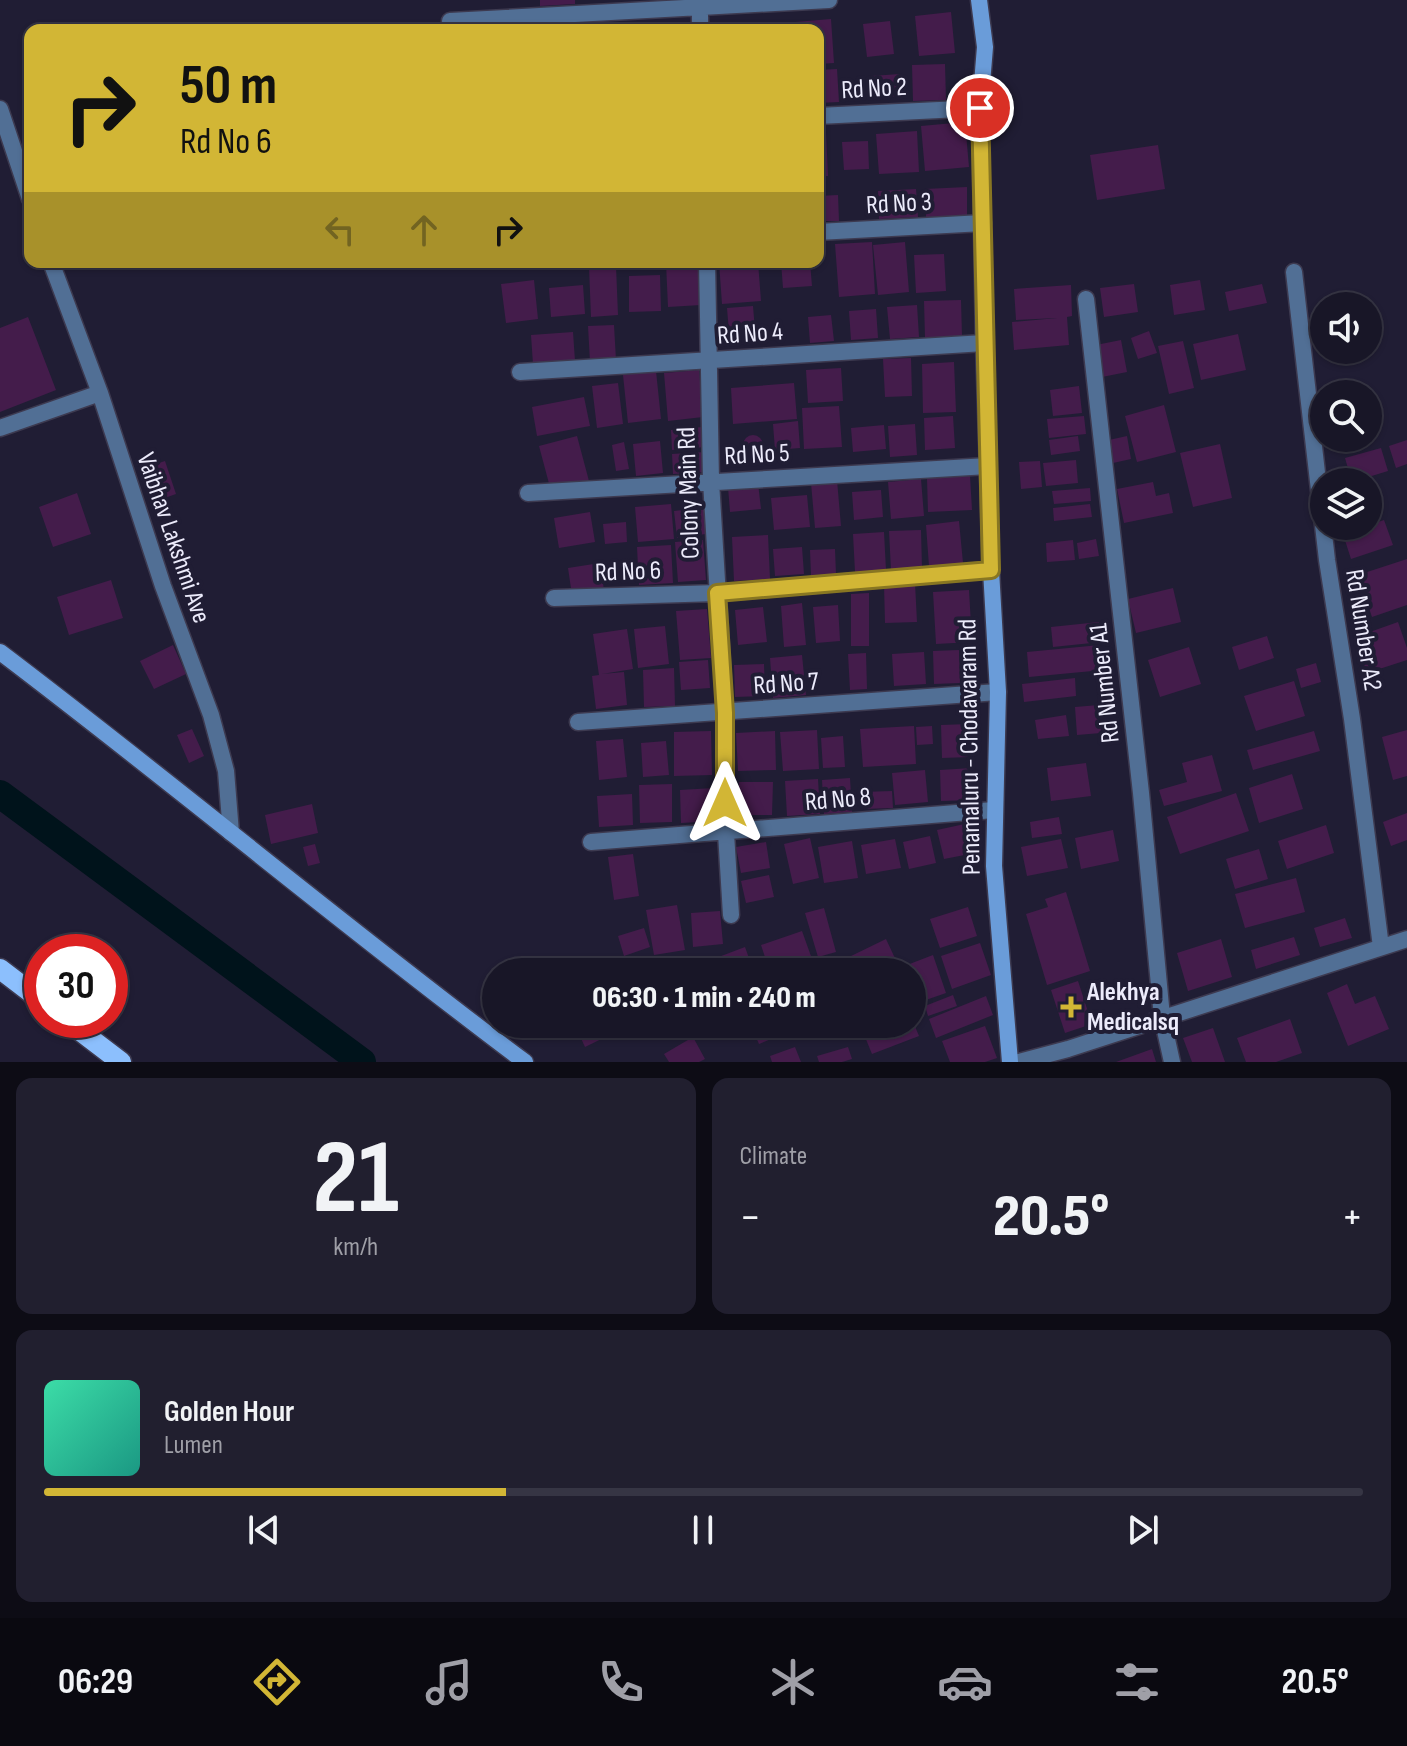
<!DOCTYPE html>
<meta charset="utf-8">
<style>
body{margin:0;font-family:"Sofia Sans Condensed",sans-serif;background:#211f2f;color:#f1f3f6;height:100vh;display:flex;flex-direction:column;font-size:30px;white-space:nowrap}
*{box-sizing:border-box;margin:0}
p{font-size:26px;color:#9f9fa7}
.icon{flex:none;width:44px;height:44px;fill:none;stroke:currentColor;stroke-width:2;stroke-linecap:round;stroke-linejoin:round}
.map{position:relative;height:1062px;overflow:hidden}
.panel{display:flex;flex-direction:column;gap:16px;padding:16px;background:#0d0c15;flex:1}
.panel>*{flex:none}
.banner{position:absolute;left:24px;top:24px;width:800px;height:244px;border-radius:16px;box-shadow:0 2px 6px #0004,0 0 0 2px #363544;background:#d2b635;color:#111;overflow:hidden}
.fabs{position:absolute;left:1310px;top:292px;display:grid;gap:16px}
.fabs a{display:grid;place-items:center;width:72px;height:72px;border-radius:50%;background:#181627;box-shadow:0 2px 6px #0004,0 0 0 2px #363544;font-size:40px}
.speed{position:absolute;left:24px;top:934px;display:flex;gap:16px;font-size:40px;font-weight:700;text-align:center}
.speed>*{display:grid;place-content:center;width:104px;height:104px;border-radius:50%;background:#181627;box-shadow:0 2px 6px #0004,0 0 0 2px #363544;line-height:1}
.speed .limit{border:12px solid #d22;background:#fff;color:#111}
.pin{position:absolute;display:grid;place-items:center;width:68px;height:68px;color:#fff;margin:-34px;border:4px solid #fff;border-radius:50%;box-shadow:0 2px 8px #0007}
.me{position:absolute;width:88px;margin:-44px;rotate:0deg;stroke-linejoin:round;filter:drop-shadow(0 0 6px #0008)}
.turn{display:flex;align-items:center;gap:28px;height:168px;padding:0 24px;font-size:36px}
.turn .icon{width:104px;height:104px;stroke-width:2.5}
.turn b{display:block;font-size:56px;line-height:68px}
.lanes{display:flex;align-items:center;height:76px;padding:0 24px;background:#0003;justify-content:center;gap:40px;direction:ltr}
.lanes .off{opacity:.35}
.big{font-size:60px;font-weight:800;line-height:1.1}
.panel .widget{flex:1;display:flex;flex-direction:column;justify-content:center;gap:12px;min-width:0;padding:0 28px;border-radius:16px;background:#211f2f}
.panel .dial{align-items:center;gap:0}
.dial b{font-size:104px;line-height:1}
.song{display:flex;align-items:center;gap:24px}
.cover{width:96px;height:96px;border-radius:12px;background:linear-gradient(135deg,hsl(160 70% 55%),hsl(170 70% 35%))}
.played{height:8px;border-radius:4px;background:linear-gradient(90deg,#d2b635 35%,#363544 35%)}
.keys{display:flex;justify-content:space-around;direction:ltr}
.heat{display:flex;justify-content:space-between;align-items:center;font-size:44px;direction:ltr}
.panel .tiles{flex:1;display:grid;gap:16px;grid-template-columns:1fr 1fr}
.widget:last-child{grid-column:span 2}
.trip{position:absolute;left:482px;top:958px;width:444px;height:80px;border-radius:40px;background:#181627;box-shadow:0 2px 6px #0004,0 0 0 2px #363544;font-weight:800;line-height:80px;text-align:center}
.tabs{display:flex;height:128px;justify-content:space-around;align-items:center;background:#0a0910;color:#9f9fa7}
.tabs .icon{width:56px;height:56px}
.tabs .current{color:#d2b635}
.tabs b{font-size:36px;color:#f1f3f6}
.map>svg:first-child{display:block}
</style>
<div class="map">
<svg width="1407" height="1062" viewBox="0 0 1407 1062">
<rect width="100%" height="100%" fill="#201d34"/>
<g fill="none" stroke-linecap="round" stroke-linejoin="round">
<path stroke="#00131b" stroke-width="28" d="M0 794 362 1062"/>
</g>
<path fill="#441c4b" d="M540 0H575V4L540 6Z
M951 12 955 53 919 56 915 16Z
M831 19 834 63 818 64V30H796L795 22Z
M890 21 894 54 867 57 863 24Z
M945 64 946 100 913 101 912 65Z
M837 69 839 102 818 103V70Z
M900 74 901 96 872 98 871 76Z
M965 122 969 167 925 171 921 126Z
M917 131 919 172 879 174 876 134Z
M826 132 828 176H818V133Z
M868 141 869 169 844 170 842 142Z
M1158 145 1165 189 1097 200 1090 155Z
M967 187V216L926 217 925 189Z
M916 189 918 217 879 219 878 191Z
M838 195 839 221H818V196Z
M872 242 875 294 839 297 835 244Z
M905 242 909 292 878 295 873 245Z
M944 254 946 291 916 293 914 255Z
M698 262 701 305 668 307 666 263Z
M719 262H758L761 301 722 304Z
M781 262H810L812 286 783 288Z
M616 266 618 315 591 317 589 267Z
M660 275 661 311 629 312V276Z
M534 280 538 319 506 323 501 284Z
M1200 280 1205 310 1174 315 1170 285Z
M1134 284 1138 312 1104 317 1100 288Z
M1262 284 1267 303 1229 311 1225 292Z
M583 285 585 314 551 317 549 288Z
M1071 285 1072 316 1067 317 1069 345 1014 350 1012 322 1057 318 1016 320 1014 289Z
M961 300 962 336 925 338 924 301Z
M917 305 919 337 890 339 887 307Z
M753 306 756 342 730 345 727 308Z
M876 309 878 338 851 340 849 311Z
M831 315 834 341 810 343 808 317Z
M28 317 56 390 0 412V328Z
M614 325 616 360 590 362 588 326Z
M1149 331 1157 353 1138 359 1131 338Z
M573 332 575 361 533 364 531 335Z
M1238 334 1246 370 1201 380 1193 344Z
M1121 340 1127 372 1102 377 1096 345Z
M1183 341 1194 388 1169 394 1158 346Z
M911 358 912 396 885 397 883 359Z
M954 362 956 412 923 413 922 364Z
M841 368 843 401 808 403 806 370Z
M699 370 703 417 668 421 664 373Z
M656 371 661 419 628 423 623 375Z
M618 383 623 424 597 428 592 386Z
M794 383 797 419 733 424 731 388Z
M1079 386 1082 413 1053 416 1050 390Z
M584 397 590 426 537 436 532 407Z
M1164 405 1176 452 1137 462 1125 416Z
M839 406 842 447 804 449 802 408Z
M953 416 955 448 925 450 924 418Z
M1084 416 1086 434 1049 438 1047 419Z
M798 421 800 448 775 450 773 424Z
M915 424 917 455 890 457 888 426Z
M884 425 886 449 853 452 851 428Z
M703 427 705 447 672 450 671 430Z
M743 445a10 10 0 1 1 20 0a10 10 0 1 1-20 0Z
M577 436 589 481 551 491 539 446Z
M1078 436 1080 451 1051 455 1049 440Z
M1127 436 1131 459 1113 463 1109 440Z
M1407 440V464L1396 468 1389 446Z
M660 441 663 473 636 476 633 444Z
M624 442 629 469 616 471 612 445Z
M1220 444 1232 498 1193 507 1180 453Z
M1381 448 1388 471 1352 482 1345 458Z
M705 452 706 472 673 474 672 454Z
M1076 460 1078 483 1046 486 1043 463Z
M165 461 176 494 156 501 146 467Z
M1040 461 1042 487 1021 489 1019 462Z
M970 476 972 510 928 512 927 478Z
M921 479 924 516 891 519 888 482Z
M837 480 841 526 815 528 811 483Z
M1153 482 1156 496 1169 493 1173 513 1124 523 1117 489Z
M758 483 761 509 730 512 728 487Z
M1090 488 1091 501 1054 504 1052 491Z
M881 490 883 517 854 520 852 492Z
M77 493 91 534 53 547 39 507Z
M807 495 810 527 774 530 771 498Z
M671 504 674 539 638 542 635 507Z
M1090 504 1092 517 1054 521 1053 508Z
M709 507 713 533 677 538 674 511Z
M590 512 595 542 559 548 554 518Z
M1384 520 1393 545 1351 559 1343 534Z
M959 521 963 563 929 566 926 525Z
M626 522 627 542 605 544 603 524Z
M921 530 922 568 891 570 889 531Z
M884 532 886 570 855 572 853 534Z
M768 535 770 579 734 581 732 537Z
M1096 539 1099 556 1079 559 1077 543Z
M703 540 706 580 678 582 675 542Z
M1073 540 1075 560 1047 562 1046 543Z
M671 545 673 583 639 585 637 547Z
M802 547 804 574 775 576 773 549Z
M835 549 836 574 811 575 810 550Z
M1407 559V605L1372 617 1358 575Z
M600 563 604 590 572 595 568 568Z
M111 580 123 618 69 635 57 597Z
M915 583 917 622 885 623 884 585Z
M1173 588 1181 622 1136 633 1128 599Z
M969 590 972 642 936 644 933 592Z
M869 593V646H851V594Z
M802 603 806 645 784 647 781 606Z
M838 605 840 641 816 643 813 607Z
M763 607 767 642 738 645 735 610Z
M707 609 711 658 680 660 676 611Z
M1099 622 1101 642 1053 647 1051 627Z
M1398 622 1407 648V660L1367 673 1362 658 1375 655 1367 633Z
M665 626 669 664 638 668 634 629Z
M627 629 633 669 602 674 624 672 627 705 596 709 592 676 599 675 593 634Z
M1267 636 1274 658 1239 670 1232 647Z
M173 645 186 674 154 689 140 661Z
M1100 645 1103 670 1029 677 1027 652Z
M1189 647 1201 684 1160 697 1148 660Z
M959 650 960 683 934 684 933 651Z
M924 652 926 684 894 686 892 654Z
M866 653 867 689 850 690 848 654Z
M802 655 806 695 773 698 770 658Z
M708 660 710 688 681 690 679 662Z
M1316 663 1321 682 1301 688 1296 669Z
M764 664 765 696 735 697 734 665Z
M674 668 675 706 644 707 643 670Z
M1075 678 1076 696 1024 702 1022 684Z
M1294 681 1305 716 1256 731 1244 696Z
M1111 704 1113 732 1077 735 1075 707Z
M1066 715 1069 736 1038 739 1035 720Z
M969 724 970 757 942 758 941 725Z
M914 726 916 764 863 767 860 729Z
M932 726 933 744 917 745 916 727Z
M192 729 204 756 189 763 177 735Z
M817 730 819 769 783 771 780 732Z
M1407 730V776L1393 780 1382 737Z
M711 731 712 775 674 776V732Z
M775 731 776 770 738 771 736 733Z
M1314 731 1320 751 1253 770 1247 750Z
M843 736 845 767 823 768 821 738Z
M623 739 627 777 599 780 596 741Z
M666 741 669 775 643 777 641 743Z
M1212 755 1222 791 1164 806 1159 790 1187 782 1182 763Z
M1086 763 1091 796 1051 801 1047 768Z
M972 768 973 800 941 801 940 770Z
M925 770 928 802 895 805 892 773Z
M1292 774 1303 809 1259 823 1249 788Z
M850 778 852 812 824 814 822 780Z
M818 779 820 814 787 816 785 781Z
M739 782H773L772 815H739Z
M672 784V822L640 823 639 785Z
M714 788 716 821 681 823 680 790Z
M892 791 893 808 863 809 862 792Z
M1236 793 1249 831 1180 854 1167 817Z
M632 794 633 825 599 827 597 796Z
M312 804 318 833 271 844 265 815Z
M1407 813V840L1391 846 1383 822Z
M1059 817 1062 834 1032 838 1030 822Z
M974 822 980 852 944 859 937 830Z
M1326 825 1334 853 1287 869 1278 841Z
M1113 830 1119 861 1081 869 1075 838Z
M930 836 936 863 909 869 903 842Z
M810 838 819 878 793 884 784 844Z
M895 839 901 868 866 874 861 845Z
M1061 839 1068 868 1027 876 1021 847Z
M852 841 858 878 824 883 818 847Z
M766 842 770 868 741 873 736 847Z
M315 844 320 863 308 866 303 847Z
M1259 849 1268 879 1235 889 1226 859Z
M633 854 639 896 614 900 608 857Z
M769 875 774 897 746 903 741 881Z
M1296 878 1305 912 1245 928 1235 894Z
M1066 892 1090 971 1047 985 1026 914 1048 907 1045 899Z
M677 905 685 950 654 955 646 910Z
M968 907 977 936 940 948 930 919Z
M824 908 836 952 818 957 805 913Z
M720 911 723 944 693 947 691 913Z
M1345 918 1352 938 1320 947 1314 928Z
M644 928 650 947 624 956 618 936Z
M802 931 812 959 770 972 761 945Z
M1294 937 1300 955 1256 969 1251 950Z
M886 939 900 969 895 972H856L849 957Z
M1221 939 1232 977 1188 991 1177 953Z
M980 943 991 975 952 989 941 956Z
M745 947 754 972H721L716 958Z
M933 955 946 993 920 1002 912 980V972H909L907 965Z
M1078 981 1092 1024 1065 1033 1051 990Z
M1347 984 1355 1004 1375 996 1389 1029 1348 1046 1327 993Z
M953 995 957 1006 928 1016 925 1006Z
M986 996 993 1015 936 1038 929 1019Z
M1290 1019 1302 1053 1276 1062H1246L1237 1038Z
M594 1024H625L626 1027 585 1047 578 1032Z
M750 1024H787L790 1031 759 1044Z
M883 1024H914L919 1036 872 1054 863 1032Z
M985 1026 997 1058 985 1062H950L942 1041Z
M1213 1028 1225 1062H1192L1183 1038Z
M693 1037 705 1059 699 1062H669L664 1054Z
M795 1047 801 1062H772L770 1056Z
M848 1047 852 1059 842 1062H819L817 1056Z
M1152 1049 1156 1062H1116Z"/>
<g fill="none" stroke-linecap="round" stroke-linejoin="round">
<g stroke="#3d3a50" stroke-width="19">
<path id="street" d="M700 0V30
M450 21 829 0
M0 109 30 199
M818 116 980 108
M818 232 983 223
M51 262 100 393 163 586 211 715 226 771 231 833
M707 262 711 481 725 713 726 833 731 915
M1294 272 1327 560 1352 719 1381 947
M1086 299 1141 793 1162 1017 1172 1062
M520 372 984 343
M0 428 100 393
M528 493 988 466
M554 598 717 593 991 570
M578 722 998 692
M591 842 994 810
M1019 1062 1068 1049 1407 939"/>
</g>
<g stroke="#3d3a50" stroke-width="19">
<path id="secondary" d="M979 0 985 47 980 108 984 343 991 570 998 692 994 866 1010 1062
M0 652C177 786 347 929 525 1062"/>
</g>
<g stroke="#3d3a50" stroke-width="23">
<path id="primary" d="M0 969 42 1001
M66 1020 121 1062"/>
</g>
<use href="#street" stroke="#516f95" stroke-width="16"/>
<use href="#secondary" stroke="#6a9cd9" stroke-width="16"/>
<use href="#primary" stroke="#8cbffd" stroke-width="20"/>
</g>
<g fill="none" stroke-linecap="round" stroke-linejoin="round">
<g stroke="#887622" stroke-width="20">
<path id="route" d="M725 803V713L717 593 991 570 980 108"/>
</g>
<use href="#route" stroke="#d2b635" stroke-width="14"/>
</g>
<path fill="#d2b635" stroke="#201d34" stroke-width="3" d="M1067 995h8v8h8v8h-8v8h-8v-8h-8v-8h8z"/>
<g text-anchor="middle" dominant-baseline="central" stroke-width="8" stroke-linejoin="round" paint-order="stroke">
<g font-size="26" fill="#ecebfb" stroke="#201d34">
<text transform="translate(874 89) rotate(-3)">Rd No 2</text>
<text transform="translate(899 204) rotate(-3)">Rd No 3</text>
<text transform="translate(750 334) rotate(-4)">Rd No 4</text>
<text transform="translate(757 455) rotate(-3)">Rd No 5</text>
<text transform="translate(689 493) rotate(-92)">Colony Main Rd</text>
<text transform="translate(173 538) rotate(71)">Vaibhav Lakshmi Ave</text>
<text transform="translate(628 572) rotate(-2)">Rd No 6</text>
<text transform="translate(1363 630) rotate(81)">Rd Number A2</text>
<text transform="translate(1105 683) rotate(-96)">Rd Number A1</text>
<text transform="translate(786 684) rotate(-4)">Rd No 7</text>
<text transform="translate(970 747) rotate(-91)">Penamaluru - Chodavaram Rd</text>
<text transform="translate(838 800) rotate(-5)">Rd No 8</text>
</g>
<g font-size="26" font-weight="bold" fill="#ecebfb" stroke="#201d34" text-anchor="start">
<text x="1087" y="992">Alekhya<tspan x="1087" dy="30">Medicalsq</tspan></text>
</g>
</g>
</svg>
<div class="fabs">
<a><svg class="icon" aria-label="sound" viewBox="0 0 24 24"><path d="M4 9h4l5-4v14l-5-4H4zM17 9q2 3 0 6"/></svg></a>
<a><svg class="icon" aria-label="search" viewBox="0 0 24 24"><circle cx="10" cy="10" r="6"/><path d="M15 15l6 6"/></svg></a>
<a><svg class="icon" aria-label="layers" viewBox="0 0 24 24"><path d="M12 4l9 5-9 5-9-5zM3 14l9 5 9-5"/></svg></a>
</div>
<div class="speed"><div class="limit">30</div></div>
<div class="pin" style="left:980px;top:108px;background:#d93025"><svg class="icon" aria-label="arrive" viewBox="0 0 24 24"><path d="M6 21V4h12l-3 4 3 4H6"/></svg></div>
<svg class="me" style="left:725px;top:803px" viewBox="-20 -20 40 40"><path d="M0-17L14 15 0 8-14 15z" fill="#d2b635" stroke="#fff" stroke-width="4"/></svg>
<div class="trip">06:30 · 1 min · 240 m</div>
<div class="banner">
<div class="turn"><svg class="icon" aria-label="right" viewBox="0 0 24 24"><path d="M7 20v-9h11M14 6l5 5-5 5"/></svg><div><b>50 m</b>Rd No 6</div></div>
<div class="lanes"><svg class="icon off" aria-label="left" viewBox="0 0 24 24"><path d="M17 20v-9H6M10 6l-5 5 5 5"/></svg><svg class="icon off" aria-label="ahead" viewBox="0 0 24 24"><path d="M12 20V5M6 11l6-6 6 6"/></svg><svg class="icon" aria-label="right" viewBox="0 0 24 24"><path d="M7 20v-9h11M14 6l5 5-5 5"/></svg></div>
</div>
</div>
<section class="panel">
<div class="tiles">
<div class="widget dial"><b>21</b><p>km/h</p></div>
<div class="widget"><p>Climate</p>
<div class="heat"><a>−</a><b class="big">20.5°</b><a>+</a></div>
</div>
<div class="widget">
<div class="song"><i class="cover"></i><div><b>Golden Hour</b><p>Lumen</p></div></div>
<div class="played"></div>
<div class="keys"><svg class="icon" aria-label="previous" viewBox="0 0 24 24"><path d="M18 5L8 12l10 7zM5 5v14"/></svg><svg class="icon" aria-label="pause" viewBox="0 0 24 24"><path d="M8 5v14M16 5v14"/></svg><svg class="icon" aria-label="next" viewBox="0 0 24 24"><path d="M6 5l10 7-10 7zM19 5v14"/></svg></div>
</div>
</div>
</section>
<nav class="tabs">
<b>06:29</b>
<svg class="icon current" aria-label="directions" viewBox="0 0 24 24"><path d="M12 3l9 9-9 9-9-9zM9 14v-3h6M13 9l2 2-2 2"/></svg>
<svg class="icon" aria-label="music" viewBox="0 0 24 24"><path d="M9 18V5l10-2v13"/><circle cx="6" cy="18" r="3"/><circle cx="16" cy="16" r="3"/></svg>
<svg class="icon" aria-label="phone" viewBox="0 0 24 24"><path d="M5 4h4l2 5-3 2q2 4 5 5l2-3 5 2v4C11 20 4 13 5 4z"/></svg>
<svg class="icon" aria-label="climate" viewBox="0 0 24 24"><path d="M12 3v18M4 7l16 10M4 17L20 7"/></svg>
<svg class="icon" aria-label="car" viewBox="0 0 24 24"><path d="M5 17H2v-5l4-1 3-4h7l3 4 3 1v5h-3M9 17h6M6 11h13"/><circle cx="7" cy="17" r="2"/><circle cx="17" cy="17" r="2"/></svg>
<svg class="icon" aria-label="filters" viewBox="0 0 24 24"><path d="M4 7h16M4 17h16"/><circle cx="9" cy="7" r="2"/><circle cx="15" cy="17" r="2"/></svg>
<b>20.5°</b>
</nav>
